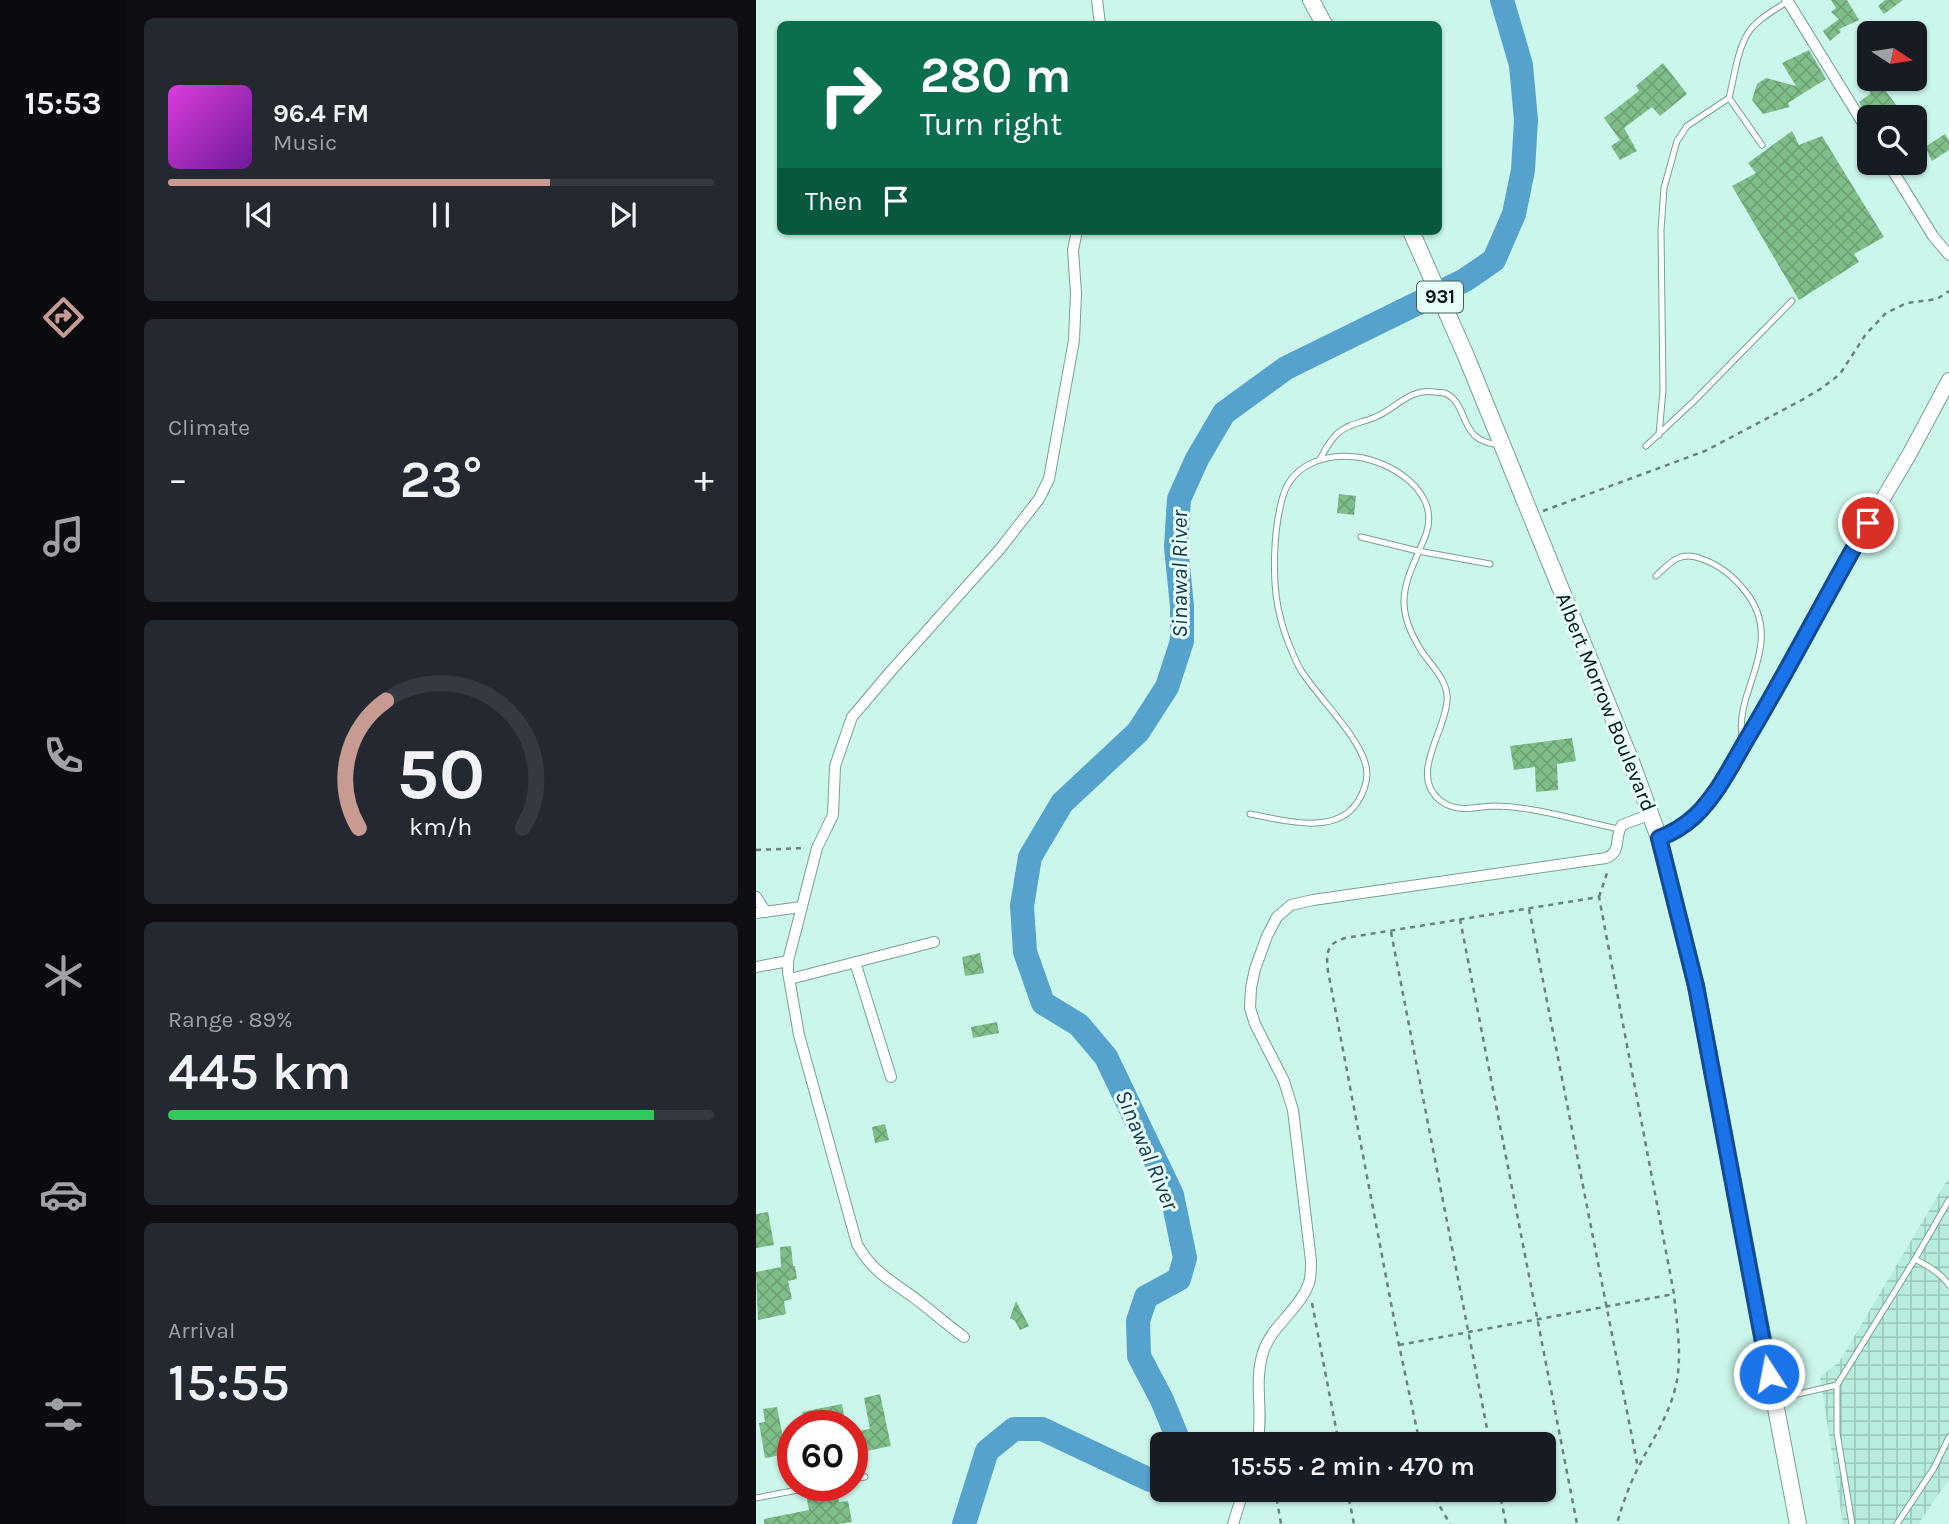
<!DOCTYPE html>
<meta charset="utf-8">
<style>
body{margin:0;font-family:Karla,sans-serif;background:#242831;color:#f1f3f6;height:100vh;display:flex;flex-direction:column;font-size:26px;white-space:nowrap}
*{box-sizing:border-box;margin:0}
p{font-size:23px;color:#9ea1a6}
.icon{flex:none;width:38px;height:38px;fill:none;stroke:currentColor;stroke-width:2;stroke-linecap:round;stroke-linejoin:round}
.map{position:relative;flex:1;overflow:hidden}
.side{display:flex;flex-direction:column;gap:18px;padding:18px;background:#0d0f14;width:630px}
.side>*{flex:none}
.guide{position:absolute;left:21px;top:21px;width:665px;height:214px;border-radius:10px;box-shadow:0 2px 5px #0004;background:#0b6e4f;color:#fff;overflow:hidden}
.needle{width:46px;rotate:102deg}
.buttons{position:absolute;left:1101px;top:21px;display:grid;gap:14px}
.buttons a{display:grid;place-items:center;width:70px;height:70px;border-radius:10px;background:#171b24;box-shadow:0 2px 5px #0004;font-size:35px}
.speed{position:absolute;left:21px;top:1410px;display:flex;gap:14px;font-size:35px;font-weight:700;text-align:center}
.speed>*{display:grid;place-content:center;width:91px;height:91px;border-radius:50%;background:#171b24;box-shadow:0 2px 5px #0004;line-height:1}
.speed .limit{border:10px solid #d22;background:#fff;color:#111}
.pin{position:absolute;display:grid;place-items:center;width:60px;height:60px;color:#fff;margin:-30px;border:4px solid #fff;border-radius:50%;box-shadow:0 2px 7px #0007}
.me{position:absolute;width:77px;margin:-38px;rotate:349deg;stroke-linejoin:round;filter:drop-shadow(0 0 5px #0008)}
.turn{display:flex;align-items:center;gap:24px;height:147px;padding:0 28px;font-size:32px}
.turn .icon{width:91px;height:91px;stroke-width:2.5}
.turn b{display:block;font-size:49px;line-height:60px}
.then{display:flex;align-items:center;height:66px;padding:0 28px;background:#0003;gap:14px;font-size:26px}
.big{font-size:52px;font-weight:600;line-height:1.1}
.side .card{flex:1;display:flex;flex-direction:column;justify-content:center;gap:10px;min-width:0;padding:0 24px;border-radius:10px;background:#242831}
.side .dial{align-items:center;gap:0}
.dial svg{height:182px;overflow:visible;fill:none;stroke:#363941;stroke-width:7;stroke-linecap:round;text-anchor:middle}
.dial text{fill:#f1f3f6;stroke:none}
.song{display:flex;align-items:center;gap:21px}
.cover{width:84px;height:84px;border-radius:10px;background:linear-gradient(135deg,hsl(300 70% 55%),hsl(280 70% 35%))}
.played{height:7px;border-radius:4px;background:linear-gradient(90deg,#c89b92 70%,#363941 70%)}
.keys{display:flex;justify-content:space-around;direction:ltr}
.heat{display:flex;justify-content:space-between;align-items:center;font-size:38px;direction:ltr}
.charge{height:10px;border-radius:5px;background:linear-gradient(90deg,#34c759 89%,#363941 0)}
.trip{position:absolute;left:394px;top:1432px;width:406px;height:70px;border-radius:10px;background:#171b24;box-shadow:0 2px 5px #0004;font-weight:600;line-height:70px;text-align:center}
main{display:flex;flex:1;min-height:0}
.tab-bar{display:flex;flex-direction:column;width:126px;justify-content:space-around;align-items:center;background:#090b0e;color:#9ea1a6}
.tab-bar .icon{width:49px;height:49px}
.tab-bar .current{color:#c89b92}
.tab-bar b{font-size:32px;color:#f1f3f6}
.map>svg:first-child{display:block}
</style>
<main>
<nav class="tab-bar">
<b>15:53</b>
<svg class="icon current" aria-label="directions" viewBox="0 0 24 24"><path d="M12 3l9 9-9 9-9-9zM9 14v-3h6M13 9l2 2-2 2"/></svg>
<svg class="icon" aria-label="music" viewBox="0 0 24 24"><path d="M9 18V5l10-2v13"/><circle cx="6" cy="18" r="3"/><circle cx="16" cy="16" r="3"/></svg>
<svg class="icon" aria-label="phone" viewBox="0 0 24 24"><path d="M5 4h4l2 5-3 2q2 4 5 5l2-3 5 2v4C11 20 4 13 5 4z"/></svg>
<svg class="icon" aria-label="climate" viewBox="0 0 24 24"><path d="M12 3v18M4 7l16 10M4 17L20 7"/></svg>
<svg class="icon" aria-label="car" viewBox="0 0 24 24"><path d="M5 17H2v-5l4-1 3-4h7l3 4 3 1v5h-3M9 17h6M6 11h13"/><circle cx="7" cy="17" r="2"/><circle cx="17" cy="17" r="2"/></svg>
<svg class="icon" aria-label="filters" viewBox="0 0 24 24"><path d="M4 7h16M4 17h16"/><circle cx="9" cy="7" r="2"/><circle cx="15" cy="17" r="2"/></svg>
</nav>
<section class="side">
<div class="card">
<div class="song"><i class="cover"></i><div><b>96.4 FM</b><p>Music</p></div></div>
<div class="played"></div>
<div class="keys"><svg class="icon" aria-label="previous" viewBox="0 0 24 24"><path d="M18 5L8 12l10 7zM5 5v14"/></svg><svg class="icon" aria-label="pause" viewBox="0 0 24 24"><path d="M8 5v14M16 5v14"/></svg><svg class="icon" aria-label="next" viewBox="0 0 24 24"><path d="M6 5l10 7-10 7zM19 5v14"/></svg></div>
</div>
<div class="card"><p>Climate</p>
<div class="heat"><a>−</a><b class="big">23°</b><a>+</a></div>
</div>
<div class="card dial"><svg viewBox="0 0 100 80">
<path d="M14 69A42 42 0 1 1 86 69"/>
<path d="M14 69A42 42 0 0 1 26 13" stroke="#c89b92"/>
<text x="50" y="56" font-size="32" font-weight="700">50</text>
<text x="50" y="72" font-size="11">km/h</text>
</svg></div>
<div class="card"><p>Range · 89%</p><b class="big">445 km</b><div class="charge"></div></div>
<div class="card"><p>Arrival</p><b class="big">15:55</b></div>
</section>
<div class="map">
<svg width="1193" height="1524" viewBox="0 0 1193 1524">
<defs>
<pattern id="industrial-grid" width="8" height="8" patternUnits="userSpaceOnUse" patternTransform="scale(1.75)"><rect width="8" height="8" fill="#b8ecdf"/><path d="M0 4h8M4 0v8" fill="none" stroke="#9dcabe"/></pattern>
<pattern id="building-cross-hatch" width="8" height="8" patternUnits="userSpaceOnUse" patternTransform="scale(1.75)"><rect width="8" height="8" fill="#7fbe89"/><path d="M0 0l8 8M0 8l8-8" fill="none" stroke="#6ca275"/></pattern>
</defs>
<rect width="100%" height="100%" fill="#cbf6eb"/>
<path fill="url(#industrial-grid)" d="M1193 1177V1479L1162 1524H1087L1064 1377 1083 1362Z"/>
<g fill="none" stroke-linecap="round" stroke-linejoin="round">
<path stroke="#55a2cd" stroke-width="24" d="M424 1444 406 1400 383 1356 382 1321 390 1297 423 1279 429 1258 416 1195 350 1057 323 1025 287 1003 269 952 266 906 274 857 306 803 382 732 411 687 426 641V606L420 547 423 499 441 459 468 413 530 368 709 280 738 260 758 214 767 170 770 120 765 65 746 0
M208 1524 231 1451 258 1429H286L394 1480 406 1482"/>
</g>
<path fill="url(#building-cross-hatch)" d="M1075 0H1091L1103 20 1083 29 1085 32 1074 41 1067 31 1083 19 1075 12 1080 8Z
M1129 0H1147L1128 14 1122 6Z
M1053 50 1070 79 1032 103 1034 107 1007 114 996 100 1001 84 1010 78 1040 86 1026 63Z
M907 63 931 94 904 116 896 107 868 128 881 151 864 160 855 146 864 140 848 118 883 91 880 86Z
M1124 83 1132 94 1149 117H1130L1124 105 1111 115 1103 102 1115 93 1113 91Z
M1036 131 1043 145 1066 136 1128 237 1098 254 1103 262 1043 300 976 186 1000 173 992 163Z
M1189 134 1193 141V150L1176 161 1169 147Z
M583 494 600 496 598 515 581 513Z
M816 738 820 761 801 764 802 790 780 792 779 767 758 770 754 746Z
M224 953 228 973 209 976 206 957Z
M241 1022 243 1033 217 1038 215 1027Z
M129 1124 133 1140 119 1143 116 1127Z
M12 1212 18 1245 0 1248V1214Z
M35 1246 37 1266H39L41 1279 32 1281 36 1299 28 1301 30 1314 2 1320 0 1272 25 1267 24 1247Z
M260 1301 273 1326 264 1330 259 1321 254 1318Z
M124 1394 135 1446 96 1454V1432L114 1429 108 1398Z
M86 1404 90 1426H49L46 1412Z
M21 1407 30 1454 9 1458 3 1423 9 1422 7 1409Z
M80 1487 83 1502 92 1501 96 1522 82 1524H8V1519L53 1510 50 1494Z"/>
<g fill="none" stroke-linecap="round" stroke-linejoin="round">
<g stroke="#789f95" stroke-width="7">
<path id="lane" d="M973 98 1006 145
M903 435 907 390 905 230 908 188 921 141 931 126 973 98C978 78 981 51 992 33 1001 19 1019 10 1032 1
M890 446 938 401 1036 301
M564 459C569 450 574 440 582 433 592 424 604 423 617 418 640 410 651 388 679 392 680 392 688 393 689 393 715 405 700 442 745 445
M605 537 662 551 734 564
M900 576C915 562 924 550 946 559 963 565 978 577 989 591 1018 627 1002 659 990 698 986 712 983 727 987 741
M494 814C527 820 578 836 601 803 608 792 613 779 610 766 604 738 563 698 546 672 539 661 528 633 525 620 515 586 517 530 527 496 536 465 569 453 600 457 635 461 685 492 670 534 662 556 647 580 648 604 649 622 657 637 666 652 676 666 693 682 691 701 689 733 652 776 685 801 702 814 721 806 740 806 781 807 823 821 863 829
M1159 1259C1172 1266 1185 1273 1193 1285
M1021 1399 1081 1385
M96 1479 109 1477
M0 1498 62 1486
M1096 1524 1081 1433V1385L1159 1259 1193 1200
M1141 1524 1178 1468 1193 1437"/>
</g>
<g stroke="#789f95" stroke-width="12">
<path id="street" d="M341 0 344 24
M1031 0 1113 133
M1132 163 1177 236 1193 255
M0 897 10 912
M0 913 45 907
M99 962 135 1077
M0 967 32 961
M34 979 178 942
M208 1337C193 1326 179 1314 165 1303 140 1283 117 1274 101 1244L43 1035 32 972V961L61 848 77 815 79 766 96 717 135 671 244 549 283 499 293 479 318 340 320 293 317 250 321 231
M501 1444C508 1415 498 1385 506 1356 513 1327 543 1311 553 1283 555 1276 555 1268 555 1261L537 1110 528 1081 499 1024 494 1008 495 988 499 969 511 936 521 917 535 905 557 900 850 858C866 852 858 837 866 825L895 814
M477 1524 488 1489"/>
</g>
<g stroke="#789f95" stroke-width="16">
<path id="secondary" d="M903 838 926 827 941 814 961 789 1017 695 1085 570 1154 453 1193 380"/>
</g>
<g stroke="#789f95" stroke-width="18">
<path id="primary" d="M555 0 568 24
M655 231 710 356 876 764 903 838 940 986 1042 1524"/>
</g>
<path stroke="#67837c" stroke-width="2.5" stroke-dasharray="5 5" stroke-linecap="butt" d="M787 511 949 451 1044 401 1066 388 1084 374 1110 334 1130 313 1151 303 1181 299 1193 291
M0 850 49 848
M843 897 852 870
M773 909 882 1468
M704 919 821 1524
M635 932 734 1444
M556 1303 583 1444
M643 1345 918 1294
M664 1444 643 1345 572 971C570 953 570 944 589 938L843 897 918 1294C921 1328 928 1363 917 1396 909 1422 894 1444 882 1468 873 1486 866 1505 861 1524
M519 1489 525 1524
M591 1489 598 1524
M674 1489 694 1524
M743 1489 750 1524"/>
<use href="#lane" stroke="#fff" stroke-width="5"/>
<use href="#street" stroke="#fff" stroke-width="10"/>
<use href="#secondary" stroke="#fff" stroke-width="14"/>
<use href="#primary" stroke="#fff" stroke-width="16"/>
</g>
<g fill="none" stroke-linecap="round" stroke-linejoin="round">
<g stroke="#114b97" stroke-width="18">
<path id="route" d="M1013 1374 940 986 903 838C917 833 928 826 939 816 963 793 978 760 995 732 1036 663 1072 592 1112 523"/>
</g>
<use href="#route" stroke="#1a73e8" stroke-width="12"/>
</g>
<g text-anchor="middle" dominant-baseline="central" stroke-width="6" stroke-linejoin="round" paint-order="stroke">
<rect fill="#e6fff8" stroke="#485a56" stroke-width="2" x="661" y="281.5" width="46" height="31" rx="5"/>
<g font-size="19" font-weight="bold" fill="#051310">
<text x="684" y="297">931</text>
</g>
<g font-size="21" fill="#051310" stroke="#e6fff8">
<text transform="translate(850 702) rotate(68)">Albert Morrow Boulevard</text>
</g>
<g font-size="23" font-style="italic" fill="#143749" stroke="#e6fff8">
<text transform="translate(423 574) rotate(-90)">Sinawal River</text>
<text transform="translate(391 1150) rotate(67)">Sinawal River</text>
</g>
</g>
</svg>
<div class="buttons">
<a><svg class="needle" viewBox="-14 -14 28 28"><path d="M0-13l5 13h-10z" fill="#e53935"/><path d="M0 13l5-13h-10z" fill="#9ea1a6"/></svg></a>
<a><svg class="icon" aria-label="search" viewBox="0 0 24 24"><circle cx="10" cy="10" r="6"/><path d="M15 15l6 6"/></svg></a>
</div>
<div class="speed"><div class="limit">60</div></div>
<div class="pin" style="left:1112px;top:523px;background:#d93025"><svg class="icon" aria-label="arrive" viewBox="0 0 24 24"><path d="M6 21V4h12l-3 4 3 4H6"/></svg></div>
<svg class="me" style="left:1013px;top:1374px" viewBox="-20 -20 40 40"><circle r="17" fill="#1a73e8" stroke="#fff" stroke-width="3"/><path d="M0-11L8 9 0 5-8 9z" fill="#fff"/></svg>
<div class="trip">15:55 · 2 min · 470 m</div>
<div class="guide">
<div class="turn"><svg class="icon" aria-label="right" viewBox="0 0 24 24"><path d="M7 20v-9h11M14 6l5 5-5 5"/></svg><div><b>280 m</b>Turn right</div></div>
<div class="then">Then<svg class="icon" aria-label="arrive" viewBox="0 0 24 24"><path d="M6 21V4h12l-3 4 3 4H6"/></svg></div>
</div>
</div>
</main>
